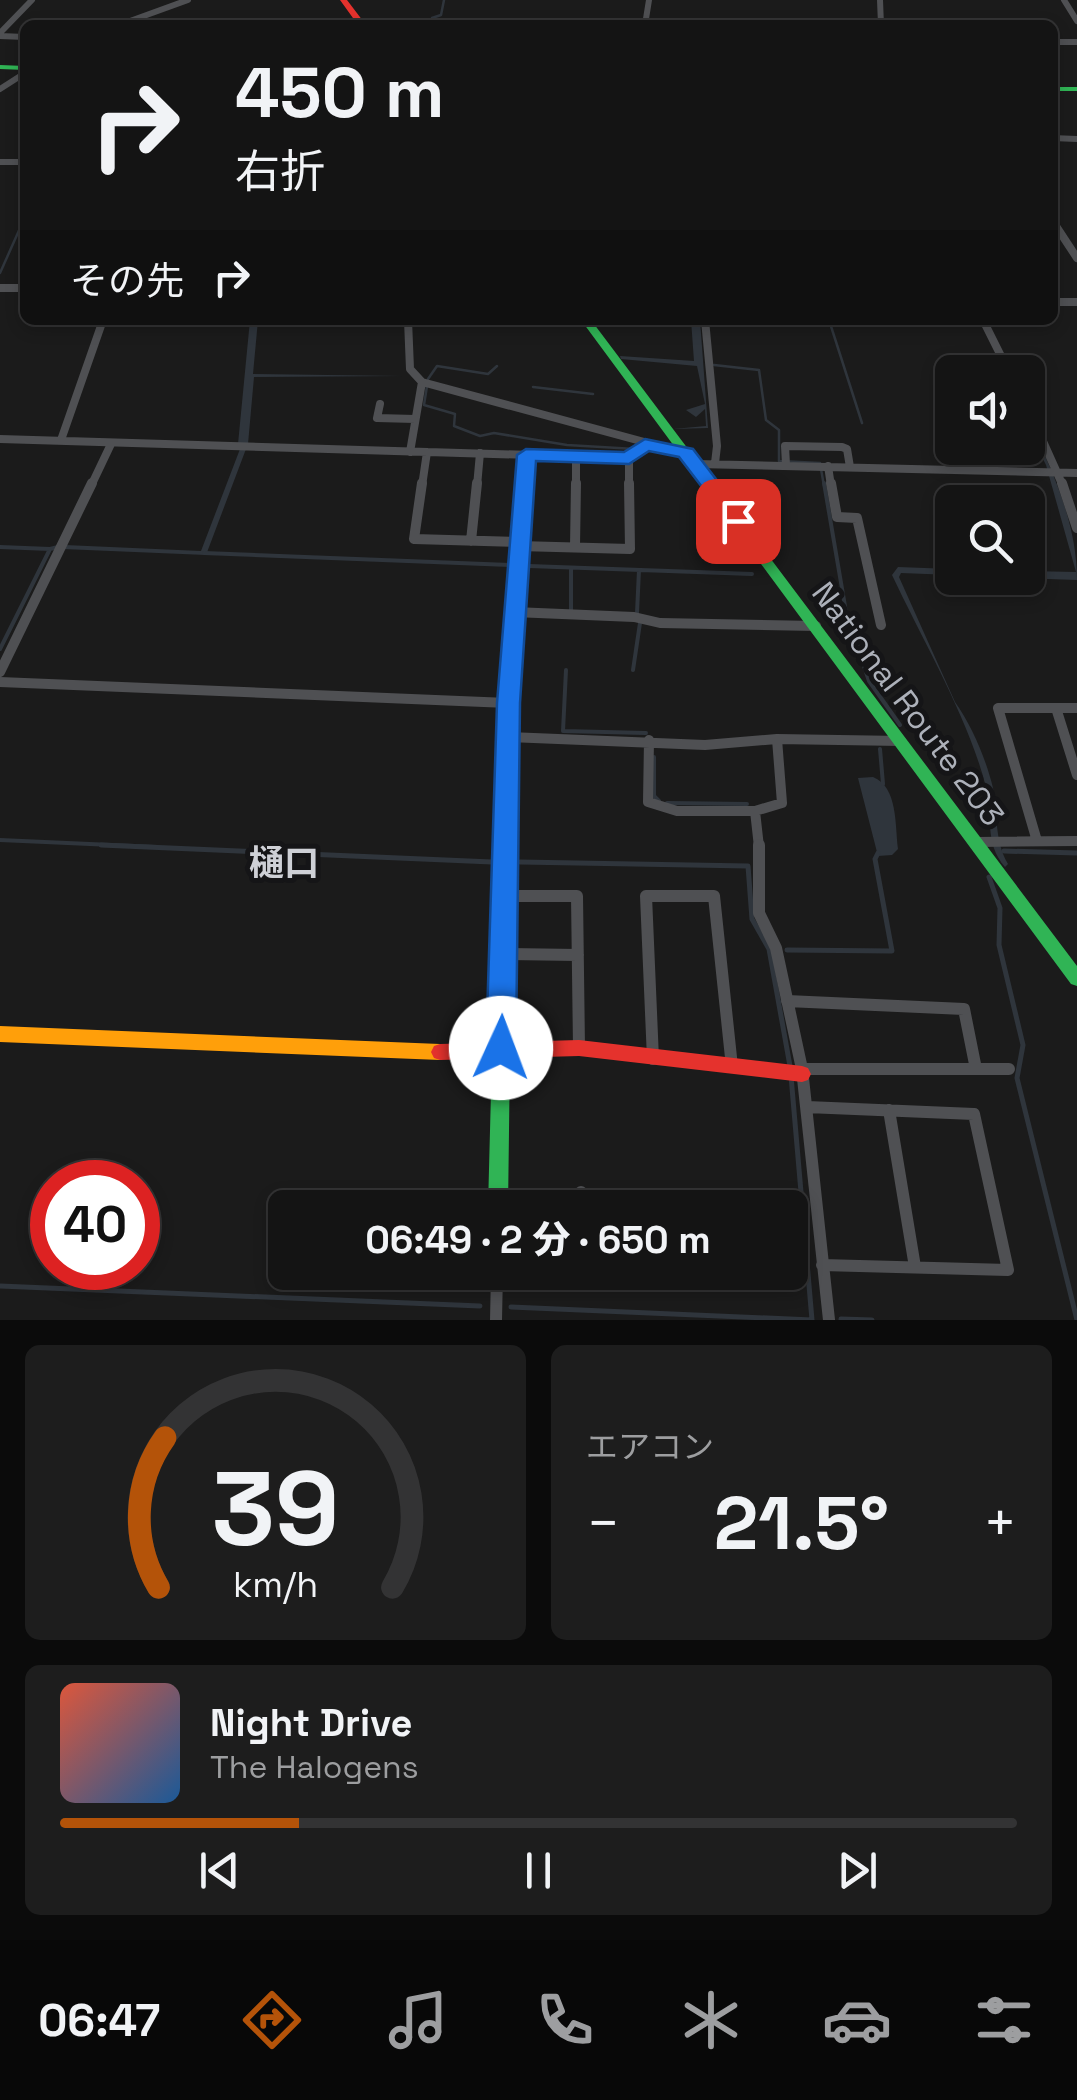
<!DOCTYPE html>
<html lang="ja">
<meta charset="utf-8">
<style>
body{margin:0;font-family:"Space Grotesk","Noto Sans JP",sans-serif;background:#1d1d1d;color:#f1f3f6;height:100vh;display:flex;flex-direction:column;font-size:38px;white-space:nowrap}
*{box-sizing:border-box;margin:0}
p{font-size:32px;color:#9d9ea0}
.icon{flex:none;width:55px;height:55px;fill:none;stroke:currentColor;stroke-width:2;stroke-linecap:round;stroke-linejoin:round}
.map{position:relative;height:1320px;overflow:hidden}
.sheet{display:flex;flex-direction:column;gap:25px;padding:25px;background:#0b0b0b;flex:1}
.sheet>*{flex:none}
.banner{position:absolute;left:20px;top:20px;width:1038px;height:305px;border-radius:15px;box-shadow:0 5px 15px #0003,0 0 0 2px #333334;background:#141414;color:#f1f3f6;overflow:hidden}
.buttons{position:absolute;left:935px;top:355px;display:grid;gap:20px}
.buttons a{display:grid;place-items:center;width:110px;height:110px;border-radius:15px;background:#141414;box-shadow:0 5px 15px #0003,0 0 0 2px #333334;font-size:50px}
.speed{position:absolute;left:30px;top:1160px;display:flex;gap:20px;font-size:50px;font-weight:700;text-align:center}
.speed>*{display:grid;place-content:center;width:130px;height:130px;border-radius:50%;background:#141414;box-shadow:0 5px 15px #0003,0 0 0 2px #333334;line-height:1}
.speed .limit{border:15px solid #d22;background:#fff;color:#111}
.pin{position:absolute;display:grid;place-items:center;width:85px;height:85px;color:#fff;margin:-42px;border-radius:20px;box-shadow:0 5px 15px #0006}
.me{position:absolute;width:110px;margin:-55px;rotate:2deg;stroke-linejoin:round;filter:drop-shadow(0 0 8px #0008)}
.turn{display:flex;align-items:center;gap:35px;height:210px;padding:0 50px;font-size:45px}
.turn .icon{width:130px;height:130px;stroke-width:2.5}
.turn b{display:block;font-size:70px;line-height:85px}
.then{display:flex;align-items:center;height:95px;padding:0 50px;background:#0003;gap:20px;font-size:38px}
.big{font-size:75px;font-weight:800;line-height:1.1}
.sheet .tile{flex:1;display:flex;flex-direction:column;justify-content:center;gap:15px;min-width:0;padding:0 35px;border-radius:15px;background:#1d1d1d}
.sheet .dial{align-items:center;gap:0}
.dial svg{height:260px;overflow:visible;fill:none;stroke:#333334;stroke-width:7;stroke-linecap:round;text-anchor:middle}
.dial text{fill:#f1f3f6;stroke:none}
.song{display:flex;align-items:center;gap:30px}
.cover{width:120px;height:120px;border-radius:15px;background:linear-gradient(135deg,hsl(10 70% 55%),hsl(210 70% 35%))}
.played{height:10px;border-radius:5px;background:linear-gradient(90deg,#b45309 25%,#333334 25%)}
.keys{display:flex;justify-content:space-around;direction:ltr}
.heat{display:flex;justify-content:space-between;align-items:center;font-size:55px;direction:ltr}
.sheet .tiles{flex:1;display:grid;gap:25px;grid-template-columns:1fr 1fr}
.tile:last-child{grid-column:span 2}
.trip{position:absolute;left:268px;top:1190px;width:540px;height:100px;border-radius:15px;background:#141414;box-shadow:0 5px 15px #0003,0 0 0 2px #333334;font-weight:800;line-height:100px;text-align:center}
.tab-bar{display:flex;height:160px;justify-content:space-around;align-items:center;background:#080808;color:#9d9ea0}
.tab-bar .icon{width:70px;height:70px}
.tab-bar .active{color:#b45309}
.tab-bar b{font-size:45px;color:#f1f3f6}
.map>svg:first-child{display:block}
</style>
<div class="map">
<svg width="1077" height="1320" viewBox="0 0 1077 1320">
<rect width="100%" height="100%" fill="#1b1b1b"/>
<path fill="#2f353c" d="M250 320H258L253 374 403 376 254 377 248 444H238Z
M691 320H700L708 428 673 429 706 426 705 409 696 417 686 410 705 404 697 366 621 359 620 356 694 361Z
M1028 421C1053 470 1077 524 1077 580L1019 578H1028V571L1076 572 1046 465 1028 429Z
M240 449H246L206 555 63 549 65 545 201 551Z
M898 567 952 569V575L901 573 899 577 955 702C972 726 986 759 993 788 998 814 994 840 1008 864L1005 867C984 843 993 816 986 787 968 717 923 641 892 575Z
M873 777C898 787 895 825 898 849L892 855 878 856 858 778Z"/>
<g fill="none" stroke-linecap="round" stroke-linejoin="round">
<path stroke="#2f353c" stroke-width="2.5" d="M430 25 432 18 441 15 444 0
M0 273 25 217
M829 320 862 423
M714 365 759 370 766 420 779 430V461L820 463
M428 379 437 366 488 374 497 366
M427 386 424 405 455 414 454 426 480 436 494 433 567 445 635 449 637 445
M533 387 593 394
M821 469 824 486"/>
<path stroke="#2f353c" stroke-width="4" d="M824 483 846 612 869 681 900 725
M0 547 50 549
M204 553 513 565
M529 566 752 574
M571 568V612
M637 613 639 570
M0 649 50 549 58 547
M566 670 563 731 646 733
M633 670 640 623
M880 749 883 784
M654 757V796L659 801
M667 803 747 804
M0 840 157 847"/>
<path stroke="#2f353c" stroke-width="5" d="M101 845 492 862
M1004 851 1077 853
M520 862 748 866 752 919 769 949 790 1066
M989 877 1000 908 999 945 1023 1045 1017 1078 1077 1320
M787 950 892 951 875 859 878 853
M791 1076 812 1320
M0 1286 480 1306
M511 1307 812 1320
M841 1319 872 1320"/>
<path stroke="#4f5053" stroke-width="6" d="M880 0 881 25
M1064 0 1077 21
M119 25 188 0
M645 25 649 0
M0 33 32 0
M0 36 25 37
M1052 42H1077
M0 89 25 73
M1052 138 1077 139
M0 162H25"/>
<path stroke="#4f5053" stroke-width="8" d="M1052 220 1077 258
M0 288H25
M1052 302H1077
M408 320 410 369 422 382 685 453
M705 320 717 446 715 463
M983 320 1009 372
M380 404 377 418 415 419
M1028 408 1063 486
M0 439 629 458 645 444
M61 440 103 320
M410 452 422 382
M629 458V486
M696 464 1077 473
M786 465 785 446 842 447 847 449 850 467
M828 466 831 486
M91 486 111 444
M422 486 427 452
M477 486 480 453
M576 486V456"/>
<path stroke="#4f5053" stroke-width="10" d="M422 483 414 539 520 542
M831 483 837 517 857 518 881 625
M1062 483 1077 528
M471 541 477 483
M519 546 630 549 629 483
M575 547 576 483
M514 612 634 617 660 623 816 626
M0 672 92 483
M0 682 508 703
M1077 708H1056L1077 775
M509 737 705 745 777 739 901 741
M649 740 648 802 677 811H755
M1037 841 998 708H1056
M977 842 1077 841
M759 847 755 811 782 803 777 739"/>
<path stroke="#4f5053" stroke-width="12" d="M759 845V913L776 948 802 1069 829 1320
M505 896H577L579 1048
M503 954 578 955
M787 1001 964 1009 976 1069
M653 1059 646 896H714L732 1067
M802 1069H1009
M807 1107 974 1114 1008 1270 822 1265
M889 1110 915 1267
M581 1192V1208
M496 1320 497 1272"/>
<path fill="#30b455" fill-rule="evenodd" d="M0 65 25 66V70L0 69Z
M1052 87H1077V91H1052Z
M581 320H591L1077 966V986L1071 984Z
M507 740 512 741 514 745 508 1208H488L500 745 502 741Z"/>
<path fill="#ff9f0a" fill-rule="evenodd" d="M0 1026 440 1044 446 1046 449 1052 446 1058 440 1060 0 1042Z"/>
<path fill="#e5322d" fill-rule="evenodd" d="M340 0H347L366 25H358Z
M526 452 532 455 514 745 512 749H502L500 745 520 455Z
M579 1040 802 1066 808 1068 811 1074 808 1080 802 1082 579 1056 440 1060 434 1058 431 1052 434 1046 440 1044Z"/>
</g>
<path fill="#1a73e8" stroke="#114b97" stroke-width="2.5" d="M645 439 693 449 748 521 745 525H731L679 457 649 451 629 464 536 461 520 703 516 1048 511 1058 501 1062 491 1058 486 1048 497 703 517 455 526 449 624 452Z"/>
<g text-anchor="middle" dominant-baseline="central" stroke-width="10" stroke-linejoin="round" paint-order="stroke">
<g font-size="32" fill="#adb1ba" stroke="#151517">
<text transform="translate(908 704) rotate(53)">National Route 203</text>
</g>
<g font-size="35" font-weight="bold" fill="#ced0d6" stroke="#151517">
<text x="284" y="863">樋口</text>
</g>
</g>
</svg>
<div class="buttons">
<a><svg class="icon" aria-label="sound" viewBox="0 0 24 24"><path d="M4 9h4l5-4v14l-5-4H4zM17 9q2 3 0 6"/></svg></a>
<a><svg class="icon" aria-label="search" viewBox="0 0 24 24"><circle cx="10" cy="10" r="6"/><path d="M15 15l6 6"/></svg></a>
</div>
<div class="speed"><div class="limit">40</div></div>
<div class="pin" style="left:738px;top:521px;background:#d93025"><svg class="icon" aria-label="arrive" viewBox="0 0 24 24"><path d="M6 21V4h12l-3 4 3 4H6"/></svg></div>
<svg class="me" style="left:501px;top:1048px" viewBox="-20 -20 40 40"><circle r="19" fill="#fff"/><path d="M0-13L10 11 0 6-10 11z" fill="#1a73e8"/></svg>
<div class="trip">06:49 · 2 分 · 650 m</div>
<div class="banner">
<div class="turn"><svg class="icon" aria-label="right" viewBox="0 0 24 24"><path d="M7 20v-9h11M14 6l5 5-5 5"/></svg><div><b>450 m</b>右折</div></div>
<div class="then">その先<svg class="icon" aria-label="right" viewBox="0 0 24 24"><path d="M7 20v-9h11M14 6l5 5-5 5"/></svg></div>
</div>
</div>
<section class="sheet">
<div class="tiles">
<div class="tile dial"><svg viewBox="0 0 100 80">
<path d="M14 69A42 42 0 1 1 86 69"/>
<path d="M14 69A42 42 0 0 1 16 23" stroke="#b45309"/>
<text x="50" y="56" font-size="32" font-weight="700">39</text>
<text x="50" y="72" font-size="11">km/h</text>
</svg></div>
<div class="tile"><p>エアコン</p>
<div class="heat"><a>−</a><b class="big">21.5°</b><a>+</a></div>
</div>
<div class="tile">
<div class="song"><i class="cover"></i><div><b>Night Drive</b><p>The Halogens</p></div></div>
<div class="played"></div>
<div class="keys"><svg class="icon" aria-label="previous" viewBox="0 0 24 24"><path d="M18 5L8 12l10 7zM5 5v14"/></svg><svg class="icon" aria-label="pause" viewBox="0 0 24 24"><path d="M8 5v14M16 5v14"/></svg><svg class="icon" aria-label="next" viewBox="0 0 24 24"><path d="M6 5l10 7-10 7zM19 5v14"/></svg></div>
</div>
</div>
</section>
<nav class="tab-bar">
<b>06:47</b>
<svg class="icon active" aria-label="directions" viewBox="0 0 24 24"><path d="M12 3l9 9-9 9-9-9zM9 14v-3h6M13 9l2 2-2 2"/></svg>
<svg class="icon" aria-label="music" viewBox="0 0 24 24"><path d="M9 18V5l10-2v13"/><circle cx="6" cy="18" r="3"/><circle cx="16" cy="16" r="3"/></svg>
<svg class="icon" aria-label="phone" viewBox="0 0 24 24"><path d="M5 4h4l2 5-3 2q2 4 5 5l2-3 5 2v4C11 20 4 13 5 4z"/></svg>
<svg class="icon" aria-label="climate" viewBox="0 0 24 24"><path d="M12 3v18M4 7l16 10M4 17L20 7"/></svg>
<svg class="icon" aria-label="car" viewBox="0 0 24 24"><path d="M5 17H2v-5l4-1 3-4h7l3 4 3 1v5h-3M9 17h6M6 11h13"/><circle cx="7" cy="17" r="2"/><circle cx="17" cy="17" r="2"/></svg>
<svg class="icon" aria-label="filters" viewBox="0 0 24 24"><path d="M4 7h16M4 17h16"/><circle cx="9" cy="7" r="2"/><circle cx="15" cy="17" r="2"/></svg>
</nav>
